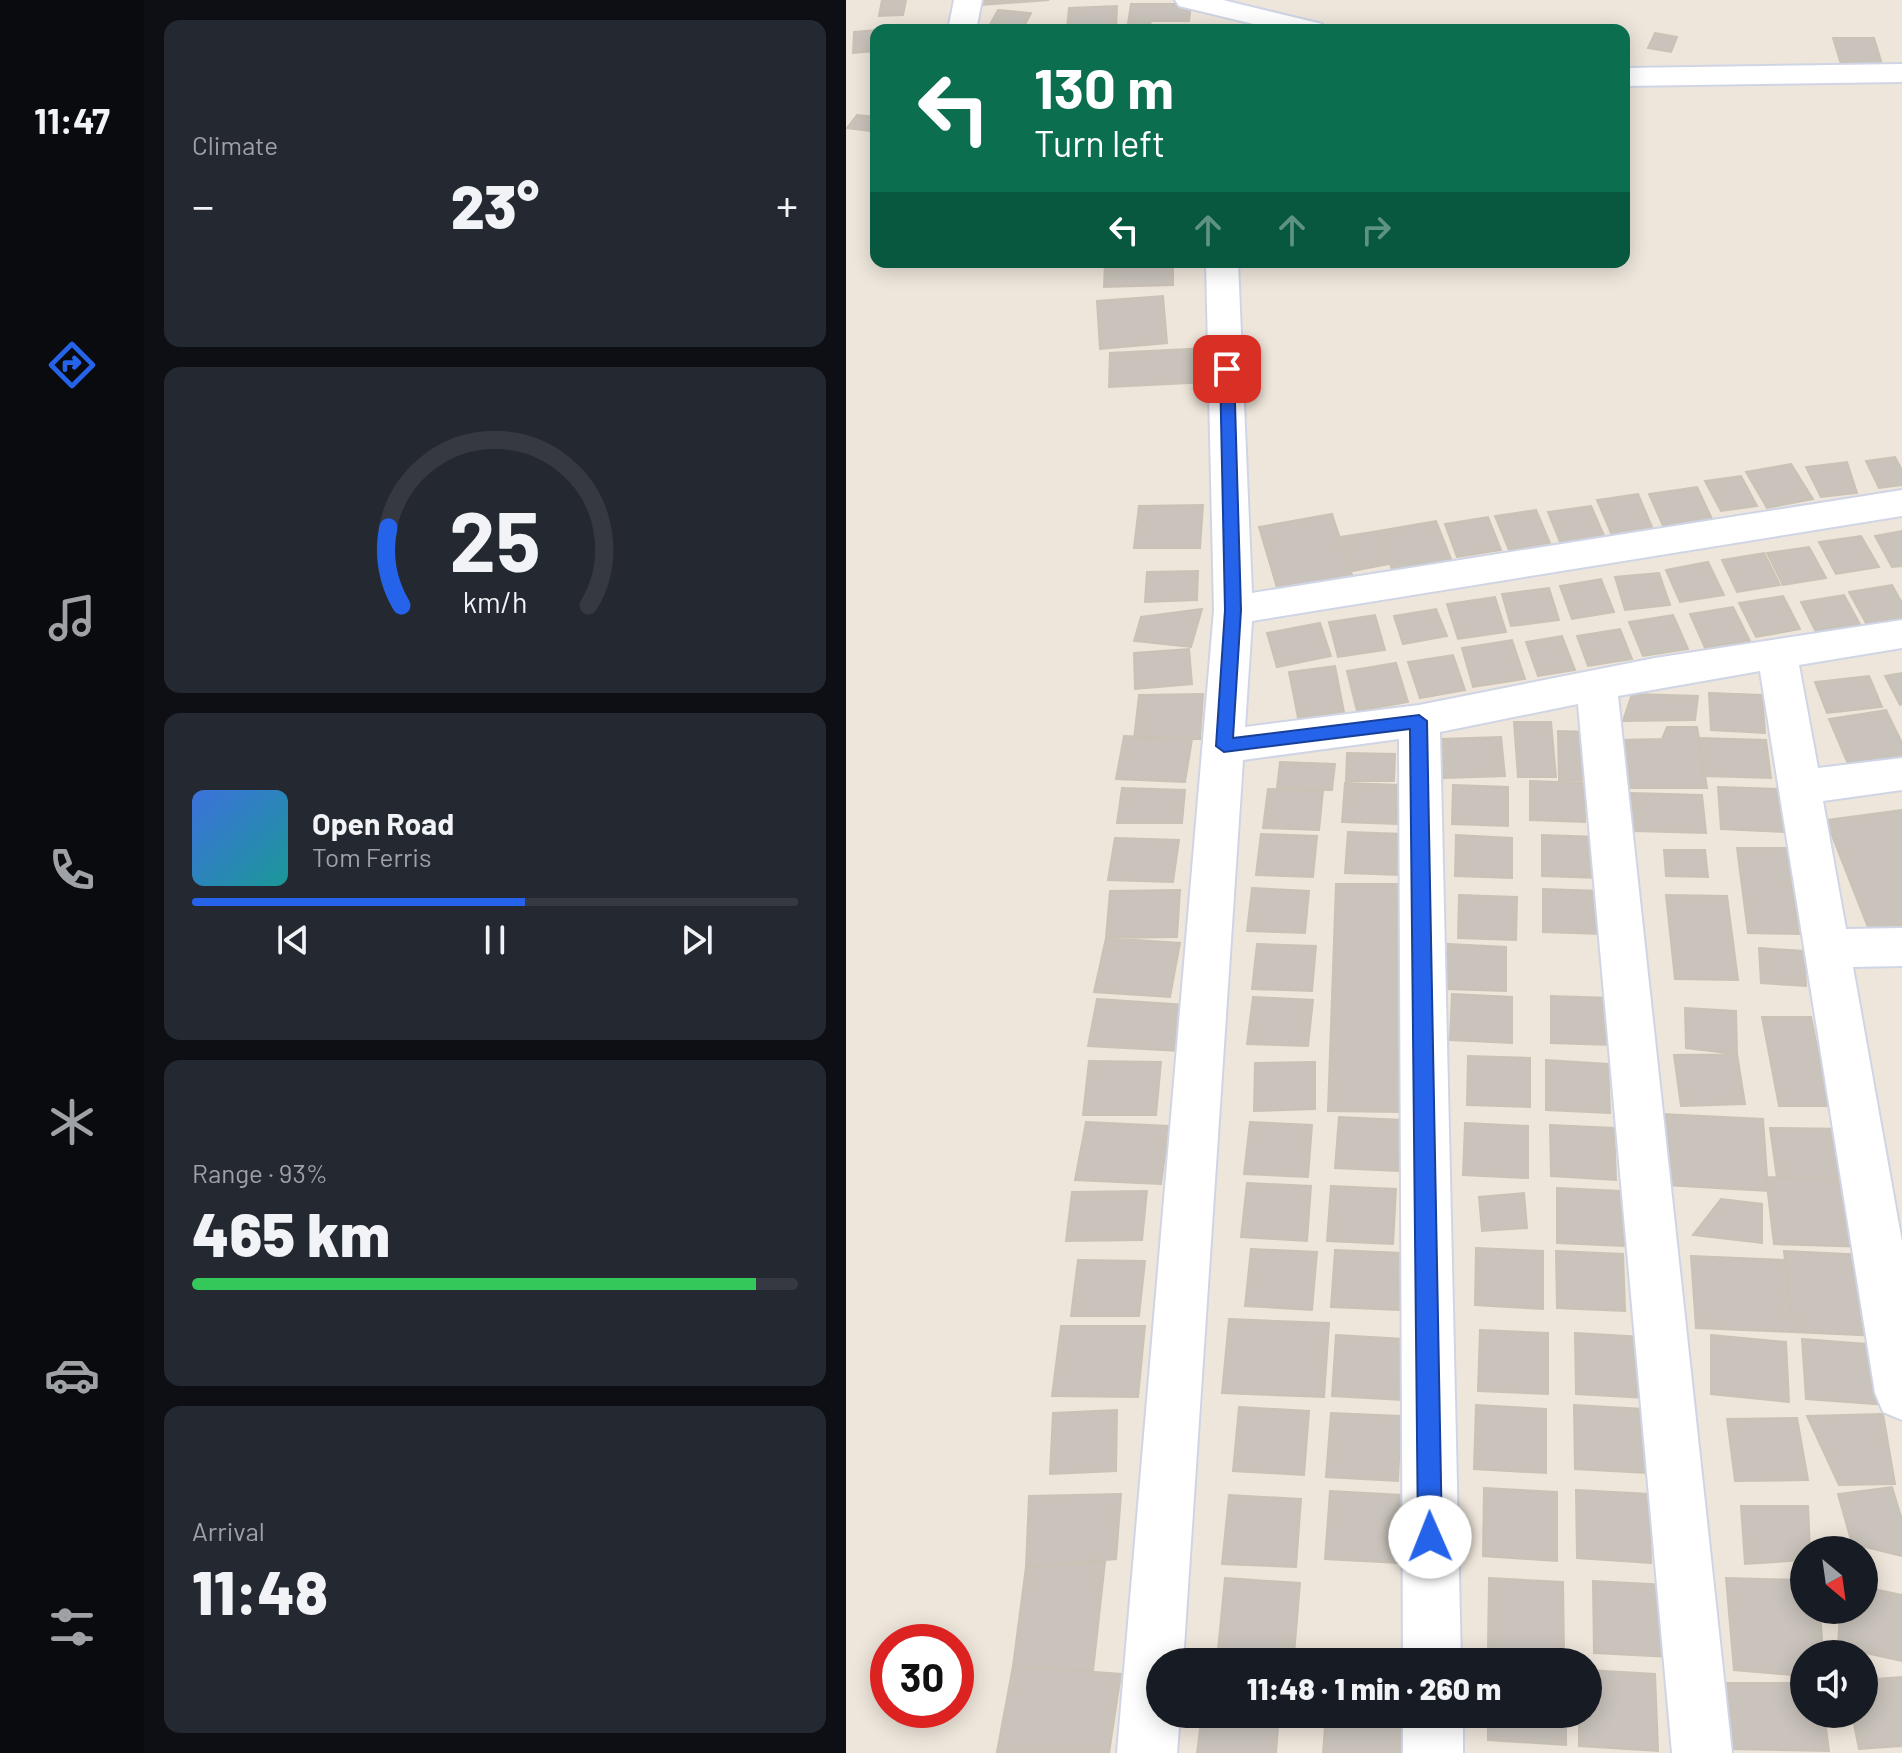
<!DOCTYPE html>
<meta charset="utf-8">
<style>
body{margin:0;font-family:Barlow,sans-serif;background:#242831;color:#f1f3f6;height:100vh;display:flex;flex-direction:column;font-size:30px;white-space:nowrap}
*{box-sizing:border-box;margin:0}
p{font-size:26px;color:#9ea1a6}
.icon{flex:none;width:44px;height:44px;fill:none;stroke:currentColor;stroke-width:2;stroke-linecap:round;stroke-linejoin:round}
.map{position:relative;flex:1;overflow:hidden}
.side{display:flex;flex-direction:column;gap:20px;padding:20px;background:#0d0f14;width:702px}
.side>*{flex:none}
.hud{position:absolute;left:24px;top:24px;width:760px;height:244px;border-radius:16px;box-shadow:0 4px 20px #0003;background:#0b6e4f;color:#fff;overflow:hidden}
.needle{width:52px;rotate:151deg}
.controls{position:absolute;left:944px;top:1536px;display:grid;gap:16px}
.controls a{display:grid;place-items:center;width:88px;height:88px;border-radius:50%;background:#171b24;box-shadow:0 4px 20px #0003;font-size:40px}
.speed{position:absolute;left:24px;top:1624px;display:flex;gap:16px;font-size:40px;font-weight:700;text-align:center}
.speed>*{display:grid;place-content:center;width:104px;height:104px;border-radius:50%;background:#171b24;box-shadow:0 4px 20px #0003;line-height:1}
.speed .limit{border:12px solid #d22;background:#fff;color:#111}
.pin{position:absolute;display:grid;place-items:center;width:68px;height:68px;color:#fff;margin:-34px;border-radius:16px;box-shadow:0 4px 12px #0006}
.me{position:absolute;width:88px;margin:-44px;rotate:359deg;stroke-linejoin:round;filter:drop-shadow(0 0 6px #0008)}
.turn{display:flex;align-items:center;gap:28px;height:168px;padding:0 32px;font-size:36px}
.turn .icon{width:104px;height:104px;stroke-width:2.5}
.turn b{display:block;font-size:56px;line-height:68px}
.lanes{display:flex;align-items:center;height:76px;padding:0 32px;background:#0003;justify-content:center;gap:40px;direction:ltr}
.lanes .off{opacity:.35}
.big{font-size:60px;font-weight:800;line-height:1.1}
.side .tile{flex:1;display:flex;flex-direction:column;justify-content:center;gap:12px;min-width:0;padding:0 28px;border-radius:16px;background:#242831}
.side .dial{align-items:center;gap:0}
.dial svg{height:208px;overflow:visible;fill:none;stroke:#363941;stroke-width:7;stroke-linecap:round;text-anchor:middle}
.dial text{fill:#f1f3f6;stroke:none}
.song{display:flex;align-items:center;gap:24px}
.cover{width:96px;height:96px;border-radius:12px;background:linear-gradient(135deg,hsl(220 70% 55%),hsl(180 70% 35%))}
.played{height:8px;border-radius:4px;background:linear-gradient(90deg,#2563eb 55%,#363941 55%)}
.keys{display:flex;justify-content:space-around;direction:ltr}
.heat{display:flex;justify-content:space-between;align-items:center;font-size:44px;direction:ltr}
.charge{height:12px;border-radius:6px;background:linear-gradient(90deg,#34c759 93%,#363941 0)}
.trip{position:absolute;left:300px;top:1648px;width:456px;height:80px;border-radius:40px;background:#171b24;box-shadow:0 4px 20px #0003;font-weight:800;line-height:80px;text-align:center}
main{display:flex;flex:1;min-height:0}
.menu{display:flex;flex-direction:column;width:144px;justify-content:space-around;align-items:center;background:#090b0e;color:#9ea1a6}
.menu .icon{width:56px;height:56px}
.menu .selected{color:#2563eb}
.menu b{font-size:36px;color:#f1f3f6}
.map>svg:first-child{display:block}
</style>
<main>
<nav class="menu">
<b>11:47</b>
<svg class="icon selected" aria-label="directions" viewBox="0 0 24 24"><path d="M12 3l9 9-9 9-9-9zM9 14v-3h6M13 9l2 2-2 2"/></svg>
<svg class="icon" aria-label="music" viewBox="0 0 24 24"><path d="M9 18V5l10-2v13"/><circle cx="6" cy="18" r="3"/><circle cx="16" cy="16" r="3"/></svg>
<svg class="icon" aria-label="phone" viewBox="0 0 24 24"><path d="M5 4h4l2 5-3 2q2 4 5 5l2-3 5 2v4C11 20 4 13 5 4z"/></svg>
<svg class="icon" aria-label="climate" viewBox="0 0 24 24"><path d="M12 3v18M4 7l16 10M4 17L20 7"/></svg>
<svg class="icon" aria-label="car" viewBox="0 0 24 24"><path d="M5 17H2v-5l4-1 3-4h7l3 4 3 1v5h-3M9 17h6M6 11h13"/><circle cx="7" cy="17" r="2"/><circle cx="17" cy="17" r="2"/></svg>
<svg class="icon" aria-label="filters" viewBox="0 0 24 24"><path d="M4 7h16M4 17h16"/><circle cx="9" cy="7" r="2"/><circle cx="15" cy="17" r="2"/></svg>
</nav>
<section class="side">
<div class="tile"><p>Climate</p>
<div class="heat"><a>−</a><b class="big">23°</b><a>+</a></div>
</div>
<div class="tile dial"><svg viewBox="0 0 100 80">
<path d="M14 69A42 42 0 1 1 86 69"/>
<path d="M14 69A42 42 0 0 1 9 39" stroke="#2563eb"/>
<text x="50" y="56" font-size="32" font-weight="700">25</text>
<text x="50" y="72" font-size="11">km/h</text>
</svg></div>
<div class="tile">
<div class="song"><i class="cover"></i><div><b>Open Road</b><p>Tom Ferris</p></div></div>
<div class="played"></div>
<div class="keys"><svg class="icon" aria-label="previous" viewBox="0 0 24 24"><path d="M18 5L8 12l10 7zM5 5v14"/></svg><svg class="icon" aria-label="pause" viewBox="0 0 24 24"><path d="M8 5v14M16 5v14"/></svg><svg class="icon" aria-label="next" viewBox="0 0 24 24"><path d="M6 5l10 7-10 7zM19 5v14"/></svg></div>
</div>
<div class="tile"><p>Range · 93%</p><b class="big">465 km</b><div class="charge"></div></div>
<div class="tile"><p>Arrival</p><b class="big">11:48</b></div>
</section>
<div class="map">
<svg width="1056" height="1753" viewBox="0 0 1056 1753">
<rect width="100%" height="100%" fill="#eee6db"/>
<path fill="#c9c3bb" stroke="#cac2b5" stroke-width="2" d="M36 0H60L57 15 33 16Z
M136 0H203L135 5Z
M285 4H345L343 21H305L303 30H281Z
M271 6 270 30H221L223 8Z
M152 10 185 13 176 30 142 28Z
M30 30V51L7 53 8 32Z
M809 33 831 37 825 52 802 48Z
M987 38H1028L1036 64H995Z
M11 115 30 117V122L24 131 1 128Z
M259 262H327V285L258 287Z
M317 296 321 343 254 349 251 301Z
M362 348 363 382 263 387 264 353Z
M1049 457 1056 470V485L1033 488 1020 461Z
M1001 462 1011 493 975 497 960 467Z
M945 464 967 499 921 508 900 472Z
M895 476 911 506 875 511 859 481Z
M851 487 867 521 818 528 803 494Z
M792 494 809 534 768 540 751 500Z
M357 505 354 548H288L293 506Z
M745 506 760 540 716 547 702 512Z
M690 510 704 543 663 550 649 516Z
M486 514 507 578 432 591 413 527Z
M642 517 655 550 611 557 599 524Z
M590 521 607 564 548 575 532 531Z
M532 531 543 564 506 571 494 537Z
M1056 531V566L1046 567 1029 536Z
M1015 536 1033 567 990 574 973 542Z
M963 547 980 578 937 585 921 553Z
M918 553 934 585 891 592 876 560Z
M862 562 878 595 834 602 820 570Z
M352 571 351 600 299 602 301 572Z
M813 573 824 605 779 610 769 577Z
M755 579 768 612 726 619 714 586Z
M1046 585 1056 603V620L1021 625 1003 592Z
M703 588 713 620 665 626 656 594Z
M998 595 1016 628 972 636 955 602Z
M937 596 954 629 910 637 893 603Z
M649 597 660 632 612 639 601 604Z
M887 607 904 641 859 648 844 614Z
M356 609 345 647 288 641 295 617Z
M590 609 601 636 557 644 548 616Z
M529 615 539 650 492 657 483 622Z
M827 615 842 649 797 656 783 622Z
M474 623 485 656 431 667 421 633Z
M774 629 786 659 742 666 731 636Z
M716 636 729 670 692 676 680 642Z
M666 640 679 679 627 687 616 648Z
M343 649 346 684 289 689 288 653Z
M607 655 619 690 574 698 562 662Z
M550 663 562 702 511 711 501 671Z
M489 666 498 712 452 718 443 672Z
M1056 673V704L1054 705 1039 676Z
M1023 676 1036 707 981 713 969 682Z
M863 693 916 695 919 733 865 730Z
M357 694 354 739H288L293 695Z
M786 694 852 696 849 720 777 721Z
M1040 710 1056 743V764L1005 771 983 719Z
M668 722H705L710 777H672Z
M821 727H851L861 788H778L773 740 816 739Z
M712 731 749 732 750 781 713 780Z
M278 736 346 739 339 782 270 779Z
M655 737 659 776 598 778 595 739Z
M854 738 920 740 925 778 857 776Z
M501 753 549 754 548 781H500Z
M434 762 489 764 486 790 431 788Z
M684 781 738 783 739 822 684 820Z
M499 783 554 785 552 824 496 822Z
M607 785 662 787V826L606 824Z
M872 787 934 789 939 832 875 829Z
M276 788 339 790 336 823H271Z
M422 789 477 791 473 830 417 828Z
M785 793 856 795 860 833 788 831Z
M1056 810V925L1023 930 980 820Z
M502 832 558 834 556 875 499 873Z
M415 834 471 836 467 877 410 875Z
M610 835 666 838V878L609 876Z
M696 835 752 837 753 878 696 876Z
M269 838 333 840 327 882 262 880Z
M891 848H941L953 934 902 933Z
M818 850H859L862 877 820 876Z
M490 884H557L555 1112 482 1111Z
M406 888 463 891 459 933 401 931Z
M697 889 755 891 756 934 697 932Z
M334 890 331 937 260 938 264 891Z
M613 895 671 897 670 940 612 938Z
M820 895 881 896 892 980 829 979Z
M260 938 334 943 324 997 248 992Z
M411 944 470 946 466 991 406 989Z
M602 944 660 947V991L600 989Z
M913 948 958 951 960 986 915 983Z
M606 994 666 997V1043L604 1040Z
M705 996 765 998 767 1045 705 1043Z
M407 997 467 1000 462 1046 401 1044Z
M251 999 341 1005 334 1051 242 1046Z
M839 1008 890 1011 891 1054 840 1048Z
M916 1017H965L983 1106H933Z
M891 1054 899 1104 835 1106 828 1055Z
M622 1056 684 1058V1107L621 1105Z
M700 1060 762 1064 764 1113 700 1110Z
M243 1061 315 1062 310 1115H237Z
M469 1062V1109L408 1111 409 1063Z
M816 1114 917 1119 922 1191 819 1185Z
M493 1117 556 1120 553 1171 489 1168Z
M240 1122 323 1126 315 1184 229 1180Z
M404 1122 466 1125 462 1177 398 1174Z
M619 1123 682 1126V1178L617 1175Z
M704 1125 768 1128 770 1180 705 1176Z
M924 1128 1003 1129 1011 1179 931 1178Z
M920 1177 1011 1179 1022 1247 928 1244Z
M401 1183 465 1186 461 1241 395 1237Z
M485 1186 550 1189 547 1244 481 1241Z
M711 1188 775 1191 778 1246 711 1243Z
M301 1191 296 1240 220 1241 226 1192Z
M678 1193 681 1228 636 1231 633 1197Z
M875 1199 916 1204V1243L847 1235Z
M630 1248 697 1251V1309L629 1305Z
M405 1249 471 1252 466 1310 399 1306Z
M489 1250 556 1253 553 1310 485 1307Z
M710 1251 777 1254 779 1311 711 1308Z
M938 1251 1021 1255 1033 1336 947 1332Z
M845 1256 940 1260 947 1332 850 1328Z
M232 1260 299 1261 293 1316H225Z
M383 1319 483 1323 478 1397 376 1393Z
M215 1326H299L292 1397 206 1396Z
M634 1330 702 1333V1394L632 1391Z
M729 1333 798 1337 800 1398 730 1394Z
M490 1335 558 1339 556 1400 486 1396Z
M865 1335 940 1342 943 1402 865 1394Z
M956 1339 1034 1345 1041 1405 960 1399Z
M630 1405 700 1409V1473L628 1469Z
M728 1405 798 1409 801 1473 729 1469Z
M393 1407 463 1411 458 1475 387 1471Z
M271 1410 270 1471 204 1474 207 1413Z
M485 1413 555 1416 552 1481 480 1477Z
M1037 1414 1049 1484 993 1485 961 1416Z
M951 1418 962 1480 889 1481 881 1419Z
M1046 1487 1056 1520V1556L1006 1544 992 1494Z
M638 1488 711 1492V1561L637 1556Z
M730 1490 803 1494 805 1563 731 1558Z
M484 1491 556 1495 553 1563 479 1559Z
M275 1494 270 1559 180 1567 183 1496Z
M383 1495 455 1499 450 1567 376 1564Z
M895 1506H962L964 1550H958V1560L899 1564Z
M259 1562 247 1671 167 1666 180 1567Z
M379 1578 454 1583 448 1655 372 1650Z
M643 1578 717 1582 718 1654 642 1650Z
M880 1578 958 1580V1610H974L977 1654H958V1676L888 1670Z
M747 1581 821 1585 825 1657 748 1653Z
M1018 1587 1056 1595V1661L992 1647 994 1610H1018Z
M167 1666 275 1674 263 1753 151 1752Z
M742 1670 809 1674 812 1751 733 1746V1714H742Z
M1056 1677V1746L1013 1749 1006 1714H1018V1680Z
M877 1683H958V1714H978L983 1751 883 1749Z
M356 1714H433L430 1753H351Z
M480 1714H558L556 1753H477Z
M642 1714H720V1745L642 1740Z"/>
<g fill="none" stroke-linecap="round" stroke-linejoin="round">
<g stroke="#d0d5e5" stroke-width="4">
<path id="street" d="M108 0H136L130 30H102Z
M329 0H377L476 24 480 30H432L333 6Z
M1056 64V82L778 86V68Z
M360 262H392L406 593 1056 490V516L406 621 399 727 573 705 809 658 1056 620V648L953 665 972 768 1056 758V790L977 801 1000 929 1056 928V966L1007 967 1056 1242V1420L1037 1412 1029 1393 914 671 772 696 886 1753H826L732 704 594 732 615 1662H557L553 739 397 760 337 1662H314V1714H334L331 1753H271L368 610Z
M557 1714H617V1753H557Z"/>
</g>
<use href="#street" fill="#fff" fill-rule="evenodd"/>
</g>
<path fill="#2563eb" stroke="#184099" stroke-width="2" d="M381 364 388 369 395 610 387 738 573 715 581 721 596 1537 592 1545 584 1548 576 1545 572 1537 564 729 378 752 370 746 379 610 374 369Z"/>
</svg>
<div class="controls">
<a><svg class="needle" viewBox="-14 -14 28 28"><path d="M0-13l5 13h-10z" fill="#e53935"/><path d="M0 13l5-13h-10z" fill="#9ea1a6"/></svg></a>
<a><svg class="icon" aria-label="sound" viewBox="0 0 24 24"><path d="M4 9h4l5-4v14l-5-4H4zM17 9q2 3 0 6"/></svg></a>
</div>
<div class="speed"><div class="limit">30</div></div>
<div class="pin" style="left:381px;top:369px;background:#d93025"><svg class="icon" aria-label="arrive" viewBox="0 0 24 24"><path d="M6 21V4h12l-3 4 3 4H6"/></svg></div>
<svg class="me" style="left:584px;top:1537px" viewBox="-20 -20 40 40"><circle r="19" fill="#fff"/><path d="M0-13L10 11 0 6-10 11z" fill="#2563eb"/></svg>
<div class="trip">11:48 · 1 min · 260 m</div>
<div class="hud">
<div class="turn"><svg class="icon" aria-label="left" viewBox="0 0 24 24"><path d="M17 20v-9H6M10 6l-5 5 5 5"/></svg><div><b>130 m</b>Turn left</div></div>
<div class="lanes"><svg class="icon" aria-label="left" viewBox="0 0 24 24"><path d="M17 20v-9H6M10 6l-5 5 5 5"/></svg><svg class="icon off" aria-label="ahead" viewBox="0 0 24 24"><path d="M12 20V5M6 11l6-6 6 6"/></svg><svg class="icon off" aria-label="ahead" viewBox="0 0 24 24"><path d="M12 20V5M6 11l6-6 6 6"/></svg><svg class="icon off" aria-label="right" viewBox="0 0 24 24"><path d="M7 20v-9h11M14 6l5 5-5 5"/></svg></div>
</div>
</div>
</main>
